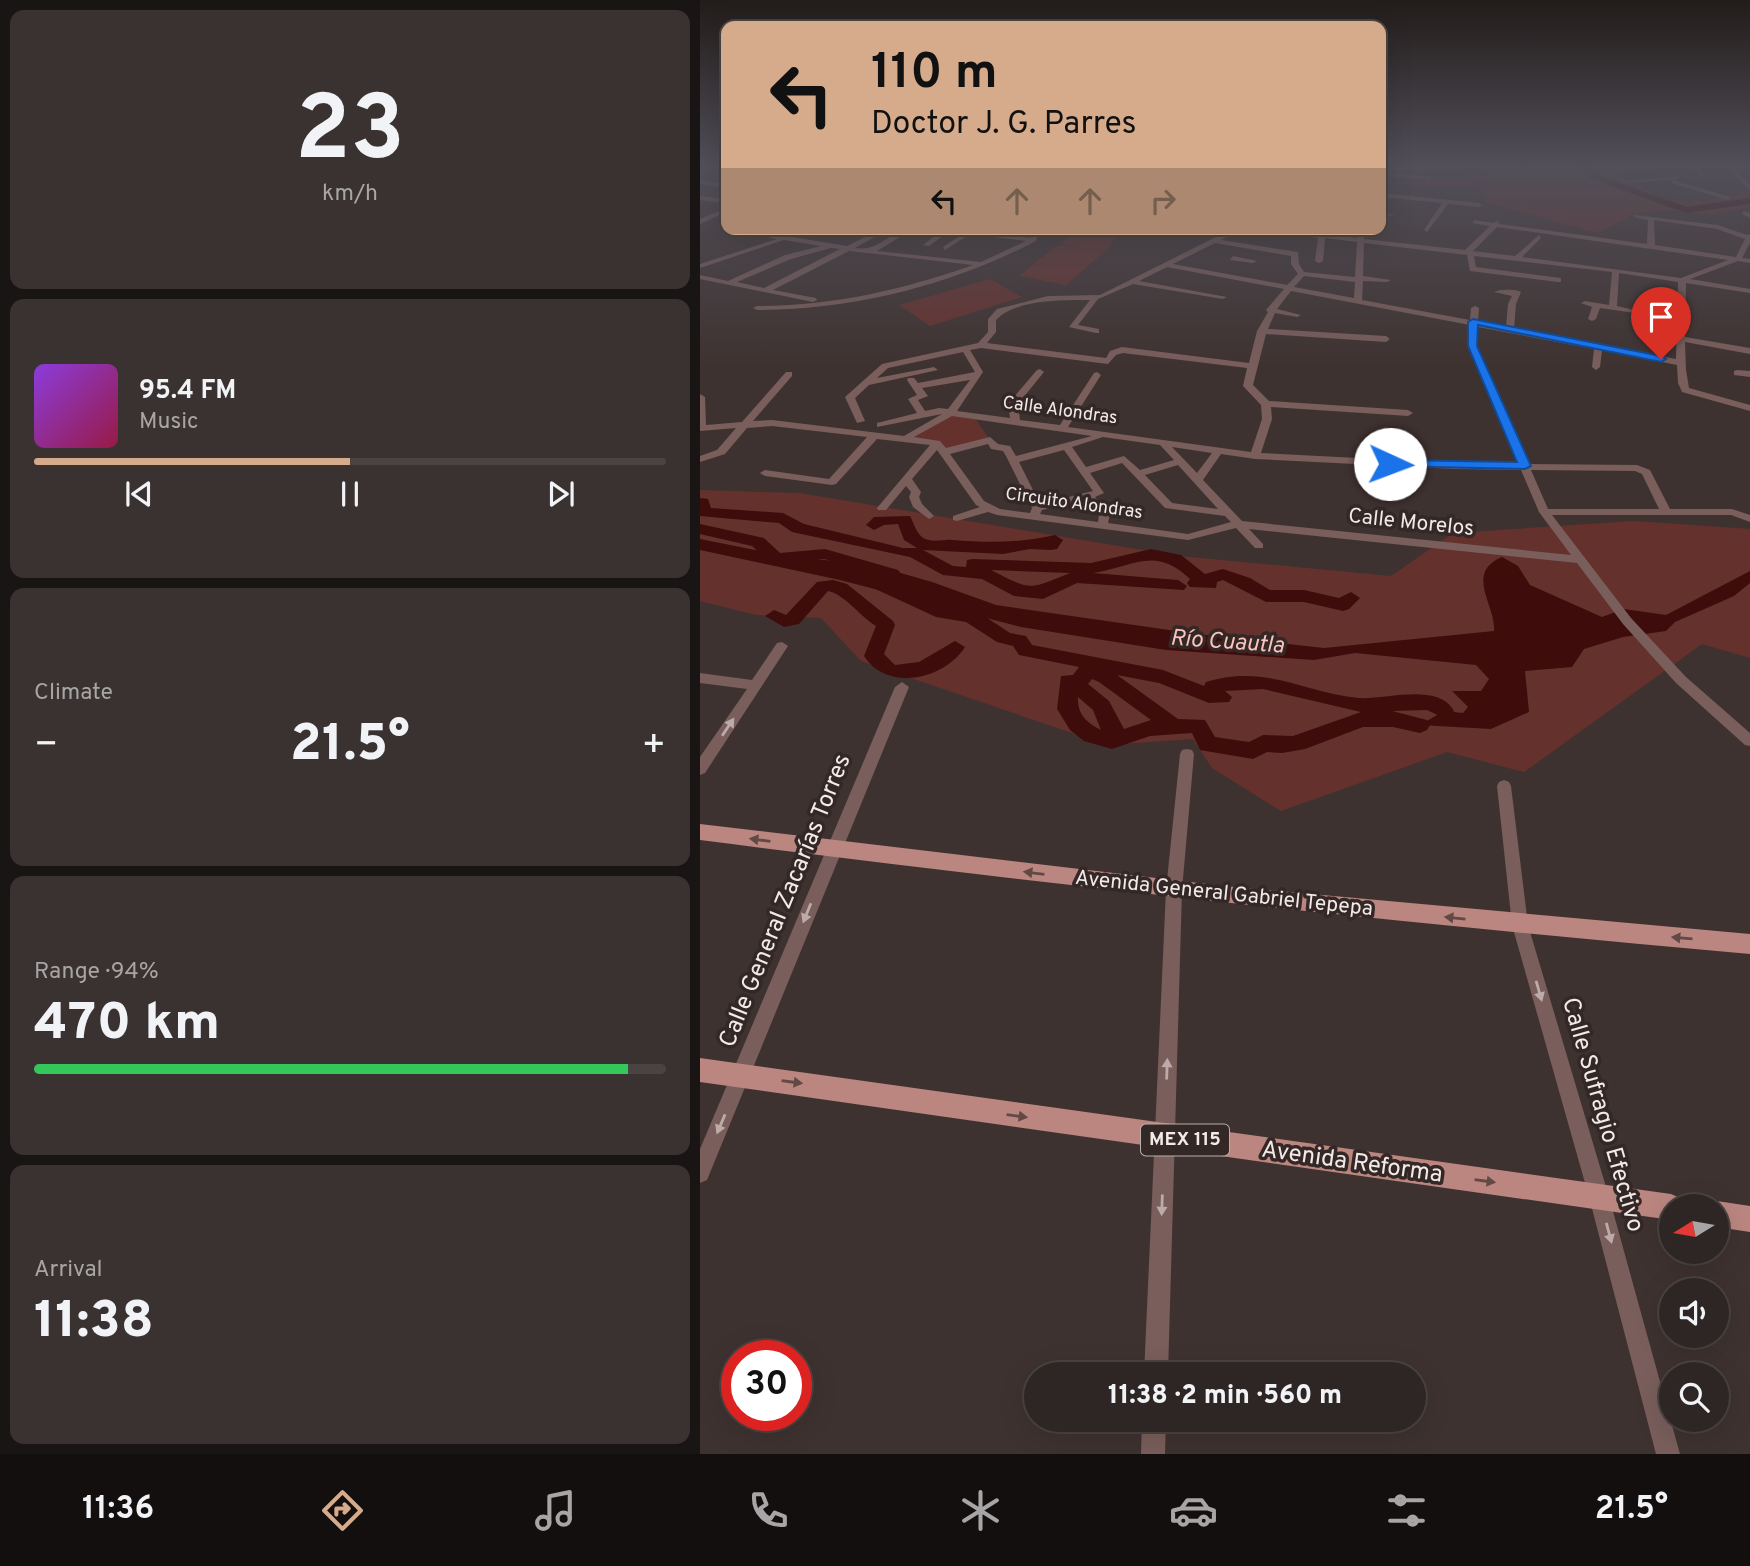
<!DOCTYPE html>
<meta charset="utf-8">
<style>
body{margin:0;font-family:Overpass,sans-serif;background:#3a3231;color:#f1f3f6;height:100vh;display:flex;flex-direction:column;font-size:26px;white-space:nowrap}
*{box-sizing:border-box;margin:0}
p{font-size:23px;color:#a7a5a6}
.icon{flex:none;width:38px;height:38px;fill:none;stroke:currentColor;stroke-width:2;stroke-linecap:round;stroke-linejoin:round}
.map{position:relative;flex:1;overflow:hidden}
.details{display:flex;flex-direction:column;gap:10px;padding:10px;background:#191514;width:700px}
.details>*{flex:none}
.top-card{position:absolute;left:21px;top:21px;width:665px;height:214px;border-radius:14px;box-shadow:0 7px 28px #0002,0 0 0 2px #494341;background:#d6ab8b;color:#111;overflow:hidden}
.needle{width:46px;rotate:259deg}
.buttons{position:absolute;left:959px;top:1194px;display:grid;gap:14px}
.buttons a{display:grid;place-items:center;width:70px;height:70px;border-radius:50%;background:#2e2624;box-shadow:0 7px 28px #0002,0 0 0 2px #494341;font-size:35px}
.speed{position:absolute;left:21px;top:1340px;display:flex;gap:14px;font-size:35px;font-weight:700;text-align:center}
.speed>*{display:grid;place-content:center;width:91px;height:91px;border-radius:50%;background:#2e2624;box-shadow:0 7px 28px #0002,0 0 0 2px #494341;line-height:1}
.speed .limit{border:10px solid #d22;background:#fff;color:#111}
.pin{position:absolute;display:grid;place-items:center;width:60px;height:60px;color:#fff;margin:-72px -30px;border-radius:50% 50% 50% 0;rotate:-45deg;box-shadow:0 0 7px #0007}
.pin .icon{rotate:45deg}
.me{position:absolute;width:77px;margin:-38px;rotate:92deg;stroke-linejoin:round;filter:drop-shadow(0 0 5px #0008)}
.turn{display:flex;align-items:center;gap:24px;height:147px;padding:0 35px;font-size:32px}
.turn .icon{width:91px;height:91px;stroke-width:2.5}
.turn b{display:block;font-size:49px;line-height:60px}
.lanes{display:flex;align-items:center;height:66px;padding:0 35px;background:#0003;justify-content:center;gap:35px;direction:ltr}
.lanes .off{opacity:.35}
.big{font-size:52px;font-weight:800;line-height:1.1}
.details .card{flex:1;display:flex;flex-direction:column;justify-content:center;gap:10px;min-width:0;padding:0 24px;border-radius:14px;background:#3a3231}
.details .dial{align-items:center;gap:0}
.dial b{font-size:91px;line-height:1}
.song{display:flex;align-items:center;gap:21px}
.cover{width:84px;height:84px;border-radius:10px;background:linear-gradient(135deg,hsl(270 70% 55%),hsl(340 70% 35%))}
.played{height:7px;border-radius:4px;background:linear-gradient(90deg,#d6ab8b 50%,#494341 50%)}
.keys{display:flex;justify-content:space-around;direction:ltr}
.heat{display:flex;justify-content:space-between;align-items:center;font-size:38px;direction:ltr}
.charge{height:10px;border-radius:5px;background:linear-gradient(90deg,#34c759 94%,#494341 0)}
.trip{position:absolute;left:324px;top:1362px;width:402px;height:70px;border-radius:35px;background:#2e2624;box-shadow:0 7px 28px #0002,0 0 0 2px #494341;font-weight:800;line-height:70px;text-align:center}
.dock{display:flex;height:112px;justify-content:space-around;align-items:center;background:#120f0e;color:#a7a5a6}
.dock .icon{width:49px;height:49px}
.dock .current{color:#d6ab8b}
.dock b{font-size:32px;color:#f1f3f6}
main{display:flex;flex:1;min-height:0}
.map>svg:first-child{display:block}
</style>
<main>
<section class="details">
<div class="card dial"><b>23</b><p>km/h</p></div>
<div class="card">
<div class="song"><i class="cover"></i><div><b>95.4 FM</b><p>Music</p></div></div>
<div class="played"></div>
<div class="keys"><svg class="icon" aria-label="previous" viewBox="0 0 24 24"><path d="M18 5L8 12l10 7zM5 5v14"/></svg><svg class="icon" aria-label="pause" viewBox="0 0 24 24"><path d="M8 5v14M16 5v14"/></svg><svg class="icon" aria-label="next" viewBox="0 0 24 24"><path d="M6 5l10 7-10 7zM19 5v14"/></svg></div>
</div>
<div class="card"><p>Climate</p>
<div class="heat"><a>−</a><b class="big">21.5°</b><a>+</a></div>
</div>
<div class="card"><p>Range · 94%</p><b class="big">470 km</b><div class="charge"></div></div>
<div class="card"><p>Arrival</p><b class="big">11:38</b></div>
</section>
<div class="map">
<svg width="1050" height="1454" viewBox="0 0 1050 1454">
<rect width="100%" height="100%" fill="#3e3230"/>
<path fill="#65312d" d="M815 166H903L964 200 1002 201 1050 192V207L1012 215 968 210 938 213 897 233 786 202 782 189 696 183 831 171Z
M374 229H421L408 249 366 285 319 276 357 245 379 247 361 244Z
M290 279 322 297 230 326 199 305Z
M250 413 274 417 290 440 244 452 237 443 205 440Z
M0 490 99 493 479 556 691 576 753 533 934 521 1050 529V658L1002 644 824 772 747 752 581 811 512 768 493 739 407 745 161 661 121 618 56 615 0 601Z"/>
<path fill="#3e0c0b" d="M0 539 85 556 173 565 232 582 296 605 497 634 624 648 794 631C796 605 764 573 802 557L818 566 830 585 902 617 924 609 966 615 1050 571V583L1034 596 975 622 966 631 923 637 884 649 872 667 825 671 829 712 791 729 720 725 744 711 763 713 768 707 752 691H781L789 679 776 665 655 653 614 660 466 650 321 627 140 580 0 550Z"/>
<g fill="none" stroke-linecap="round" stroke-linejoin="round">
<path fill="#3e0c0b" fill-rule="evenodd" d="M879 166H888L895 174 987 207 1050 198V204L986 213 889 178Z
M0 498 8 499 11 508 83 513 104 524 203 548H217L204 540 198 524 184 525 174 530 166 525 174 517 210 516C215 525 217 538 229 540 236 542 245 539 252 540 288 543 321 543 355 535L363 540 357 549 351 550 330 549 303 554 223 550 253 566 266 567 267 560 273 559 391 563 451 549 481 555 505 574 523 569 550 578 570 590H604L639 598 651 592 660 598 649 609 643 611 604 602H566L523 580 517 582 516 588 490 587 487 583 490 579C455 545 433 567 393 573L478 580 487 586 484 590 377 583 343 599 314 596 282 579 243 575 210 557 92 532 79 523 0 516ZM291 570 370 573C328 590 332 591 291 570Z
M0 524 64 538 80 553 125 549 198 570 201 574 192 579 124 559 76 564 70 563 52 546 0 534Z
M175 576 245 607 278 612 310 633 326 636 332 645 463 670 504 686 506 682C567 664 601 692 658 698 685 700 738 682 754 711L751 716 744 718 727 710 692 711 727 720 730 725 727 730 720 733 693 727H663L605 749 582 753 567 752 553 759 500 750 492 733 450 736 412 749 384 741 370 730 357 709 361 676 373 675 379 667 319 655 313 646 297 642 266 622 236 617 169 586 166 582ZM417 675 459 683 509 703 529 702 532 697 525 691 563 689 661 712 593 736 563 735 549 742 515 737 505 720 478 719ZM392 679 399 682 451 720 424 729 409 701 388 684ZM378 697 393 710 401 730C386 722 377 714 378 697Z
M133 580 147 584 193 621 195 625 184 654 195 665 219 662 255 641 265 647C244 680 187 692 164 656L176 626C162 618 143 593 128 591L99 624 84 627 65 616 74 610 86 615 117 582Z"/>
<path fill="#795e5b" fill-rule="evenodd" d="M11 166H19L0 174V170Z
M681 166H788L817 171 814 173 777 168 681 170Z
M949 166H974L912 172 909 170Z
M992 166H998L1005 177H1001Z
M1025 166H1031L1050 185V190Z
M696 174 729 176 732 178 729 180 694 177Z
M978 176 980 179 928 183 925 181Z
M0 180 26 184V188L0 184Z
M973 180 1030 197 1031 198 1028 200 971 183Z
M681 193 779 203 782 205 779 207 748 204 727 232 724 230 742 203 681 197Z
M0 196 26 199V203L0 200Z
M26 208V212L0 224V219Z
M1044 211 1050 213V218L1042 214Z
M681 212 695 215 681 216Z
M934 215 1018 225 1047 235 1050 234V243L1042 258 1050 259V263L1038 261 990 279 1050 289V293L986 283 985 337 1050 348V354L985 342 986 370 989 388 1050 405V411L982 392 978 383 977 365 902 350 900 367 896 370 892 367 894 349 778 327 777 346 828 464 937 465 950 470 970 509H1032L1050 515V522L1031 515H852L931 618 986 677 1050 733V746L1045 745 976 683 923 624 877 563 549 529 563 544V548H555L536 528 488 540 297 515 288 512 257 521 253 520V516L280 507 276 505 237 450 212 479 221 492 219 497 222 504 234 516 229 519 213 507 209 497 211 492 206 486 186 510H178L177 508 230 445 177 439 136 484 132 485 65 476 60 473 65 470 129 479 167 437 72 426 47 428 25 454 0 462V456L17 450 36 428 0 431V394L5 397 6 425 42 422 86 372H92V376L53 421 72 420 204 436 242 414 177 427V423L217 413 208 399 217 395 207 380 208 378H214L218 383 275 372 263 352 188 368 177 378 234 367 238 370 169 385 155 398 165 421 157 423 145 397 182 364 278 343 288 332V319L297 309 348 296 400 295 532 229H541L521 240 598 252 599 264 604 272 655 277 657 242 625 238 623 261 619 263 615 261 618 238 559 229H582L657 238 658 231 662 229 664 231V239L765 250 790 226 772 223 774 220 793 223 797 221 800 224 947 244 948 220 934 217ZM954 220 1017 229 1045 239 1036 257 955 245ZM797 227 1028 260 981 278 822 257 841 238 839 235 815 256 773 251ZM515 243 591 256V264L598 274 587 285 473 264ZM664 243 767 255 770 271 858 282H861V278L776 267 774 256 912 272 909 305 885 301 881 303 892 307 888 319 892 321 896 319 900 308 935 313 939 311 917 306 919 273 978 282 976 359 814 329 816 304 821 292C817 289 799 289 794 292L812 296 808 304 806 327 778 322 779 308 775 306 771 308 770 320 662 300 663 281 687 282 691 280 663 276ZM467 267 584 289 566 310 568 312 557 331 549 363 422 347 410 351 406 358 287 343 296 332V320C316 299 363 300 390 300L369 327 396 333H399V329L378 325 398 299 433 284 523 299 527 297 439 281ZM604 276 655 282 654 298 594 287ZM591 291 770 325 769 346 818 464 755 463 561 453 572 419 571 407 708 416 713 413 708 410 569 401 553 385 566 334 686 342 690 339 686 336 568 329 575 313 597 317 601 315 577 309ZM281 348 408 364 416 355 423 353 547 368 543 386 561 405 562 419 551 452 368 427 401 375 397 372 394 373 360 425 320 420 318 404 344 372 340 369 337 370 308 404 310 418 257 411 283 372 270 350ZM270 380 248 409 239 408 225 411 218 400 228 396 222 388ZM252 416 392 436 316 456 310 446 298 444 290 437 246 448 240 441 214 437ZM403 437 460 445 474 460 440 470 424 456 386 467 372 447ZM288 444 291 449 303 451 306 456 332 508 330 513 300 509 284 501 250 454ZM472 447 512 453 497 473ZM364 450 393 491 340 504 319 462ZM521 454 555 459 755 469 821 470 839 512 871 555 542 521 503 480ZM422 463 465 508 525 516 531 522 488 534 408 523 410 514 395 497 404 493 390 473ZM478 465 518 509 472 503 445 475ZM831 470 935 471 942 474 959 509H848ZM385 499 399 514 398 522 340 514 342 510Z
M27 229H44L147 246 169 235 150 229 178 233V235L155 248C181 252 190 229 213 229L177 251 281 262 326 241 270 234 245 250 243 247 263 234 248 232 229 246 223 245 241 231 239 229H261L331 238 334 229H340L336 241C251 285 153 310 57 310L53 308 57 306C131 306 203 290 273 265L149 251 73 290 116 298 117 300 113 302 0 279V275L28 281 85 255 121 246 84 240 0 268V264L77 239ZM131 248 140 249 64 288 37 282 91 259Z
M533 256 557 261 553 263 530 260Z
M1037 370 1050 371V377L1034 375V371Z
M82 642 88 646 5 773 0 775V757L47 689 0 683V673L52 680 77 643Z
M202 682 209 687 7 1180 0 1183V1149L195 687Z
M487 749 492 750 494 754 482 890 468 1374H444L466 890 480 754 482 750Z
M804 780 809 782 811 786 828 925 909 1197 980 1454H956L889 1197 812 925 797 786 799 782Z
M442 1419H466L465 1454H441Z"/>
<path fill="#bb8680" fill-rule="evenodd" d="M0 824 524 886 1050 934V954C699 923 349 885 0 840Z
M0 1058 971 1194 980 1198 984 1206H971V1220L0 1082Z
M1017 1201 1050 1206V1232L1017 1227V1206H1007Z"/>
</g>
<defs><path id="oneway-solid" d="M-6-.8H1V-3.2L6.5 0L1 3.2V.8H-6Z" transform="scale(1.75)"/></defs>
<g fill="#bcaba9">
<use href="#oneway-solid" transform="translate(28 727) rotate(-56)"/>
<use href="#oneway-solid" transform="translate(107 913) rotate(112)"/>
<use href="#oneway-solid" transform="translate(839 991) rotate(74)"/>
<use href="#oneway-solid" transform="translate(467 1069) rotate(-88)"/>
<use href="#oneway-solid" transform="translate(21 1124) rotate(113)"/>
<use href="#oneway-solid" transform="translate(462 1205) rotate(92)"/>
<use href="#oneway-solid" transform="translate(909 1233) rotate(75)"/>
</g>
<g fill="#634946">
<use href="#oneway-solid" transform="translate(60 840) rotate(-173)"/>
<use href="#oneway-solid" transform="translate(334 873) rotate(-173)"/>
<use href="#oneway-solid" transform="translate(755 918) rotate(-174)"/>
<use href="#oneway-solid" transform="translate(982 938) rotate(-175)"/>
<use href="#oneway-solid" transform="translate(92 1082) rotate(8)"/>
<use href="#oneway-solid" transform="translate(317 1116) rotate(8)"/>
<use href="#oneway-solid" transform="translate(785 1181) rotate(8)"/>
</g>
<linearGradient id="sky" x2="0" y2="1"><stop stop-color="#221c1a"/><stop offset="0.45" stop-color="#524f59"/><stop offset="1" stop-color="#524f59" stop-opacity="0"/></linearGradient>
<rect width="1050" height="369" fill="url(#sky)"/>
<path fill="#1a73e8" stroke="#114b97" stroke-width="2" d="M773 319 961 356 966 359 961 362 778 325 777 346 831 466 825 469 686 466 684 464 690 460 817 462 768 346V322Z"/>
<g text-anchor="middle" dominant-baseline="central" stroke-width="7" stroke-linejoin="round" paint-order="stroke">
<g font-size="18" fill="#f2eae9" stroke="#332826">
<text transform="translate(360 411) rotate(8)">Calle Alondras</text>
<text transform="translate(374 504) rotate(8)">Circuito Alondras</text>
</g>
<rect fill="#332826" stroke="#b9b0ae" stroke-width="2" x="441" y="1124.5" width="88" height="31" rx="5"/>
<g font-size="19" font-weight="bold" fill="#f2eae9">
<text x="485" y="1140">MEX 115</text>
</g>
<g font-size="21" fill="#f2eae9" stroke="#332826">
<text transform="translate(711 523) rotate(6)">Calle Morelos</text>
<text transform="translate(524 894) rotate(6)">Avenida General Gabriel Tepepa</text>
</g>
<g font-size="23" font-style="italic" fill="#fbc3bd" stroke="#332826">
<text transform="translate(527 643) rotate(4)">Río Cuautla</text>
</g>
<g font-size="24" fill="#f2eae9" stroke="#332826">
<text transform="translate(86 901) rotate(-68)">Calle General Zacarías Torres</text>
<text transform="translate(902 1115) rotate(74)">Calle Sufragio Efectivo</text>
<text transform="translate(652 1163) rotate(8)">Avenida Reforma</text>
</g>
</g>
</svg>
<div class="buttons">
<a><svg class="needle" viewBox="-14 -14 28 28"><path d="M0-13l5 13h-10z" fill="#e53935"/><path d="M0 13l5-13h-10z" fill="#a7a5a6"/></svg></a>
<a><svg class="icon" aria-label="sound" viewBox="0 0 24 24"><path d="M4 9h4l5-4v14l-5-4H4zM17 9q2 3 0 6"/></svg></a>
<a><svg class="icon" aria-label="search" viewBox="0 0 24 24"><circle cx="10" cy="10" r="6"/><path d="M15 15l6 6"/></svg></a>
</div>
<div class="speed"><div class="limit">30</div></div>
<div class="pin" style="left:961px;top:359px;background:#d93025"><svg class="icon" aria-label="arrive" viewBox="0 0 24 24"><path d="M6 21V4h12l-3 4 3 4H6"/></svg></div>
<svg class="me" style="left:690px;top:464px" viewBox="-20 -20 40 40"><circle r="19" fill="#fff"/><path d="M0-13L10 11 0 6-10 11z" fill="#1a73e8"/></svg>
<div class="trip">11:38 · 2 min · 560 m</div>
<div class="top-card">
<div class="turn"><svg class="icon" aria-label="left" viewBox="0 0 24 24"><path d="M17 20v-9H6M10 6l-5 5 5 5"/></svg><div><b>110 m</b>Doctor J. G. Parres</div></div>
<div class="lanes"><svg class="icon" aria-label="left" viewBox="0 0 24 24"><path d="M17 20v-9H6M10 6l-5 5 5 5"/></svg><svg class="icon off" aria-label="ahead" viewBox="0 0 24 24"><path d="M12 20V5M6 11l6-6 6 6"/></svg><svg class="icon off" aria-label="ahead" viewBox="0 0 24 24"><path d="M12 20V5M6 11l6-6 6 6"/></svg><svg class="icon off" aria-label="right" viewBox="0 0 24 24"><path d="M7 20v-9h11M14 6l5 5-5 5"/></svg></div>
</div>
</div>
</main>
<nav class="dock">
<b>11:36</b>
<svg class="icon current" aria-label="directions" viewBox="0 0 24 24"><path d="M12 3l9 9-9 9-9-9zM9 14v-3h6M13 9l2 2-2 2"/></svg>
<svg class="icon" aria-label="music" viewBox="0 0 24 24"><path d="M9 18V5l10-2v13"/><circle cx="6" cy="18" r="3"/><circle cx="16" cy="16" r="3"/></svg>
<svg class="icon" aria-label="phone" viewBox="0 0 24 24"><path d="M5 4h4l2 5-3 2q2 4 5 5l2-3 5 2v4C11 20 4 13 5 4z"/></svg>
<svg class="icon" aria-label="climate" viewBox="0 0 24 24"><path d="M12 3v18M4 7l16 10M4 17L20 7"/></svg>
<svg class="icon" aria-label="car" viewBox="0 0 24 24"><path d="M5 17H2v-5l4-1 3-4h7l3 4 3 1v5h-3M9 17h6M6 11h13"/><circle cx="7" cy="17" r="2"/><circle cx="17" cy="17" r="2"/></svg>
<svg class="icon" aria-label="filters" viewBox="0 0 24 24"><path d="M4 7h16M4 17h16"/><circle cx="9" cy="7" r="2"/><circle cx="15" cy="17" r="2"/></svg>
<b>21.5°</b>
</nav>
